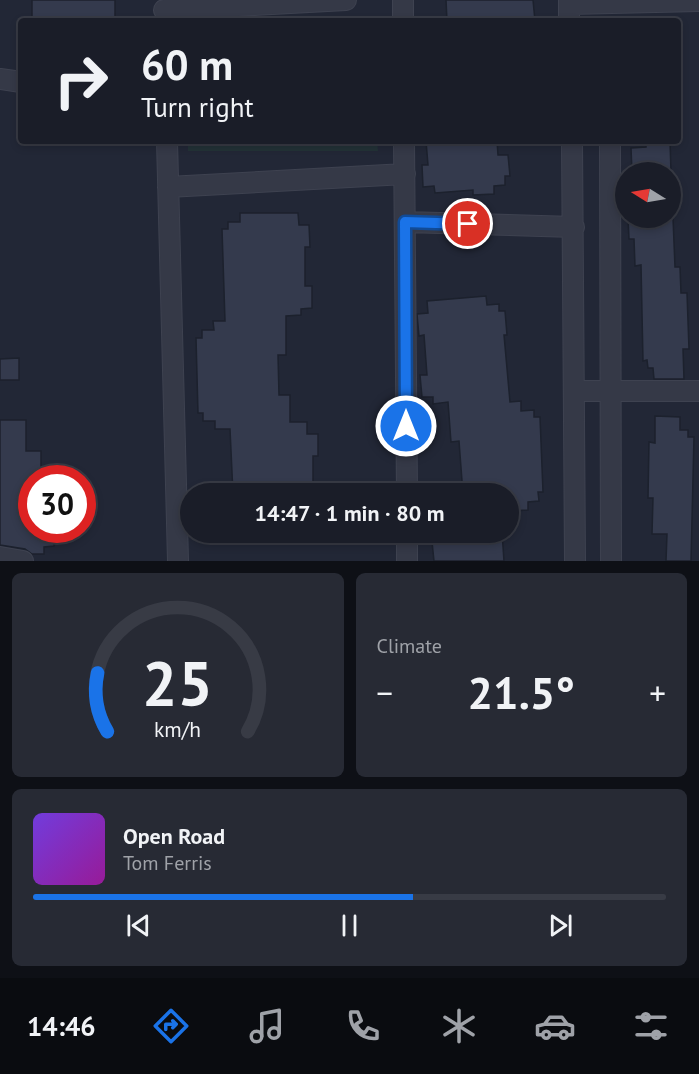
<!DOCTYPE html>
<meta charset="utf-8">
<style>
body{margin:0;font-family:"PT Sans",sans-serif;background:#272a34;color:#f1f3f6;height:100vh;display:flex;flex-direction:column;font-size:22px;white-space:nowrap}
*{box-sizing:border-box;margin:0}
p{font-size:20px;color:#9fa2a8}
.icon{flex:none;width:33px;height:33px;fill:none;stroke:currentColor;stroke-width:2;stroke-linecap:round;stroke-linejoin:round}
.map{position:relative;height:561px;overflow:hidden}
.drawer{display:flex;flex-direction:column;gap:12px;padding:12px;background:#0e1016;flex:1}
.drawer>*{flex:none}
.hud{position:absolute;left:18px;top:18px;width:663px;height:126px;border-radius:6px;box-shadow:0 3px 9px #0003,0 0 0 2px #383b45;background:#1a1d28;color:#f1f3f6;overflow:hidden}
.needle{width:39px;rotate:281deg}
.fabs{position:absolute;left:615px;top:162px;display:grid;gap:12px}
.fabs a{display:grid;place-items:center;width:66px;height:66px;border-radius:50%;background:#1a1d28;box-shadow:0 3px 9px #0003,0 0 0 2px #383b45;font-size:30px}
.speed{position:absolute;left:18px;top:465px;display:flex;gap:12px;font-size:30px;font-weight:700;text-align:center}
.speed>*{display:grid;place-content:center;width:78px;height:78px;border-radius:50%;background:#1a1d28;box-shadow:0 3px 9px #0003,0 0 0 2px #383b45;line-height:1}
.speed .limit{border:9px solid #d22;background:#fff;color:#111}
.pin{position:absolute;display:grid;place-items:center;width:51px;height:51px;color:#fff;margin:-26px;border:3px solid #fff;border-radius:50%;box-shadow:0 2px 6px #0007}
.me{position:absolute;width:66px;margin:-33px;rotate:0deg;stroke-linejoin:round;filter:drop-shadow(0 0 4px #0008)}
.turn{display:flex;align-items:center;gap:21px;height:126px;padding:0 24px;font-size:27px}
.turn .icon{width:78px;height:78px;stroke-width:2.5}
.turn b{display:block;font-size:42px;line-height:51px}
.big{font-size:45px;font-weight:600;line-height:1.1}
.drawer .card{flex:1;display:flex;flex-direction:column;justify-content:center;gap:9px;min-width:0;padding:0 21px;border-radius:9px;background:#272a34}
.drawer .dial{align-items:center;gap:0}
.dial svg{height:156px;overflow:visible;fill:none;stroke:#383b45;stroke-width:7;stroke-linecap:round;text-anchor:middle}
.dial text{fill:#f1f3f6;stroke:none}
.song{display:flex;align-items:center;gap:18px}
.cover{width:72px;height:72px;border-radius:9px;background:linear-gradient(135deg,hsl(260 70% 55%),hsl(300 70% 35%))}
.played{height:6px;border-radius:3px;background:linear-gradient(90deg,#1a73e8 60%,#383b45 60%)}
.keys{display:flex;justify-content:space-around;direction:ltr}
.heat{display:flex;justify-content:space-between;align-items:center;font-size:33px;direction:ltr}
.drawer .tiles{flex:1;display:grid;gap:12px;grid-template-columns:1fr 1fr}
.card:last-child{grid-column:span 2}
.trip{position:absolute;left:180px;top:483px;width:339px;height:60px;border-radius:30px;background:#1a1d28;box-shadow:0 3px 9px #0003,0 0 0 2px #383b45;font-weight:600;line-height:60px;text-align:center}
.dock{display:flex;height:96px;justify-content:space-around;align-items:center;background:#0a0c10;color:#9fa2a8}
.dock .icon{width:42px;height:42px}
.dock .current{color:#1a73e8}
.dock b{font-size:27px;color:#f1f3f6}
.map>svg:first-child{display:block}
</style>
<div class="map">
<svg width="699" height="561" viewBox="0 0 699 561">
<rect width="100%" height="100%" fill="#222736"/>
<path fill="#233237" d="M188 141H377L378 151H188Z"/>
<path fill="#343a4d" stroke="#1c212d" stroke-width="1.5" d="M32 0H115V21H32Z
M446 0H533L535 21H447Z
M426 141H497L498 155H508L510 176H505V185L494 186V194L473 195V190L435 193 434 186 423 187 422 165H428Z
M646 141H670L671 172H632L631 148 646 147Z
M240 213H298L299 225H309L310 247H305V286H312V308L301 309V315L286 316V355H278L279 395H290V422H307V434H318V456H313V494H233L230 429H215V421H203V413H198L196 338H202V330H214L213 321H225L222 229H228V222H240Z
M628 218H673L675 267H680L681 293H687L689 349H683L684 379H654L653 368H648L647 360 643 361 641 265 635 266 634 239H629Z
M486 296 487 305 499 304V311H505L507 335H504L510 402 521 401V411L534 410V417H540L543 492H538L539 501 528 502V510L508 511V494H463L459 441 451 442 448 402 433 404V397H422L420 375H427L424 335 419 336 417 314 428 313 427 301Z
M19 358V380H0V359Z
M655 416 680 417V430H688V437H694L691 561H666L667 534H652L653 498H648L649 442 655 443Z
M0 420H26V451H41V478H32V530H54V546L44 547V554H32L25 549 0 545Z
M431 532H502L504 561H434Z"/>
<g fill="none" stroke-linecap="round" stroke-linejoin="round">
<g stroke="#3e4250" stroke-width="22">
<path id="street" d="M403 0V21
M569 0V21
M569 4 699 1
M164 10 346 0
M0 79 21 82
M167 141 178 561
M404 141 407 494
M572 141 575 561
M610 141 611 561
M168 187 405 174
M405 222 574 227
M574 391H699
M407 532V561
M0 557 23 561"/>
</g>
<use href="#street" stroke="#353947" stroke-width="20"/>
</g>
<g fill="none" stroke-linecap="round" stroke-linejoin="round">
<g stroke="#114b97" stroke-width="15">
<path id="route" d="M406 426 405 222 468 224"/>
</g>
<use href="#route" stroke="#1a73e8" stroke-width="10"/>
</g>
</svg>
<div class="fabs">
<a><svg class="needle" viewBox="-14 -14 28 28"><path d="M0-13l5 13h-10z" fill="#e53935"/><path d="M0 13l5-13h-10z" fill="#9fa2a8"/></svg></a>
</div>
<div class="speed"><div class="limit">30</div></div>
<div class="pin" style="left:468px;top:224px;background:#d93025"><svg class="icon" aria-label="arrive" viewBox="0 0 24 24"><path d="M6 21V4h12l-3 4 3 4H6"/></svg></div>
<svg class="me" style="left:406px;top:426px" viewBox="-20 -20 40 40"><circle r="17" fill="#1a73e8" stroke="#fff" stroke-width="3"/><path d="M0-11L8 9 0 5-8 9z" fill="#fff"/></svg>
<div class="trip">14:47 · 1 min · 80 m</div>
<div class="hud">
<div class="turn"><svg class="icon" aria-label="right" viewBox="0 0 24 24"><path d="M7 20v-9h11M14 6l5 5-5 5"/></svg><div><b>60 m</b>Turn right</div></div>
</div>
</div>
<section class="drawer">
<div class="tiles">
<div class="card dial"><svg viewBox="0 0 100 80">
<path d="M14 69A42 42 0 1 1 86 69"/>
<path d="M14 69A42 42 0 0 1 9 39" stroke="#1a73e8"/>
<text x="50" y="56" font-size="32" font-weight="700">25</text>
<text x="50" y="72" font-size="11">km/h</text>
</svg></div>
<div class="card"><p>Climate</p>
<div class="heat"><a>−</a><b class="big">21.5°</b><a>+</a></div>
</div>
<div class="card">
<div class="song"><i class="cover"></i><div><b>Open Road</b><p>Tom Ferris</p></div></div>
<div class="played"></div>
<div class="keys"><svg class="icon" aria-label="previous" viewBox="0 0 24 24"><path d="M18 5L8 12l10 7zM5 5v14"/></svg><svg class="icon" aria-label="pause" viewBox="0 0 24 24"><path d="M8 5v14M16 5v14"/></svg><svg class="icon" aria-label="next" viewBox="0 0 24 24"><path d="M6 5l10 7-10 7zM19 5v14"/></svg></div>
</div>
</div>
</section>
<nav class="dock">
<b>14:46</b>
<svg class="icon current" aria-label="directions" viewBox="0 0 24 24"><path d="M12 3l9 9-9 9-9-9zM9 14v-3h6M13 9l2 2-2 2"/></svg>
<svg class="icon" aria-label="music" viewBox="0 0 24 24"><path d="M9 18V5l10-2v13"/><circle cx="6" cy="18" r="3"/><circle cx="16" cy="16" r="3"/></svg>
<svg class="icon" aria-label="phone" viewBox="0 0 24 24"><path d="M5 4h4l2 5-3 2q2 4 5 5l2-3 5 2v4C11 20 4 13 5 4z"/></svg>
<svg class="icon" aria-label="climate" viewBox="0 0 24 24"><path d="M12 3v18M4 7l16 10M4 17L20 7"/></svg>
<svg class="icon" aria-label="car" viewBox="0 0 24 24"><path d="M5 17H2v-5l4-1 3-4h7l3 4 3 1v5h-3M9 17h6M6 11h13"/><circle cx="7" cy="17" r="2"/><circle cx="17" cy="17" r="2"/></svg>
<svg class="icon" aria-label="filters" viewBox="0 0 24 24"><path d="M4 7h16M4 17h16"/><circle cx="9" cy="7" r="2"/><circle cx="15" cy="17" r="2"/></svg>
</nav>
